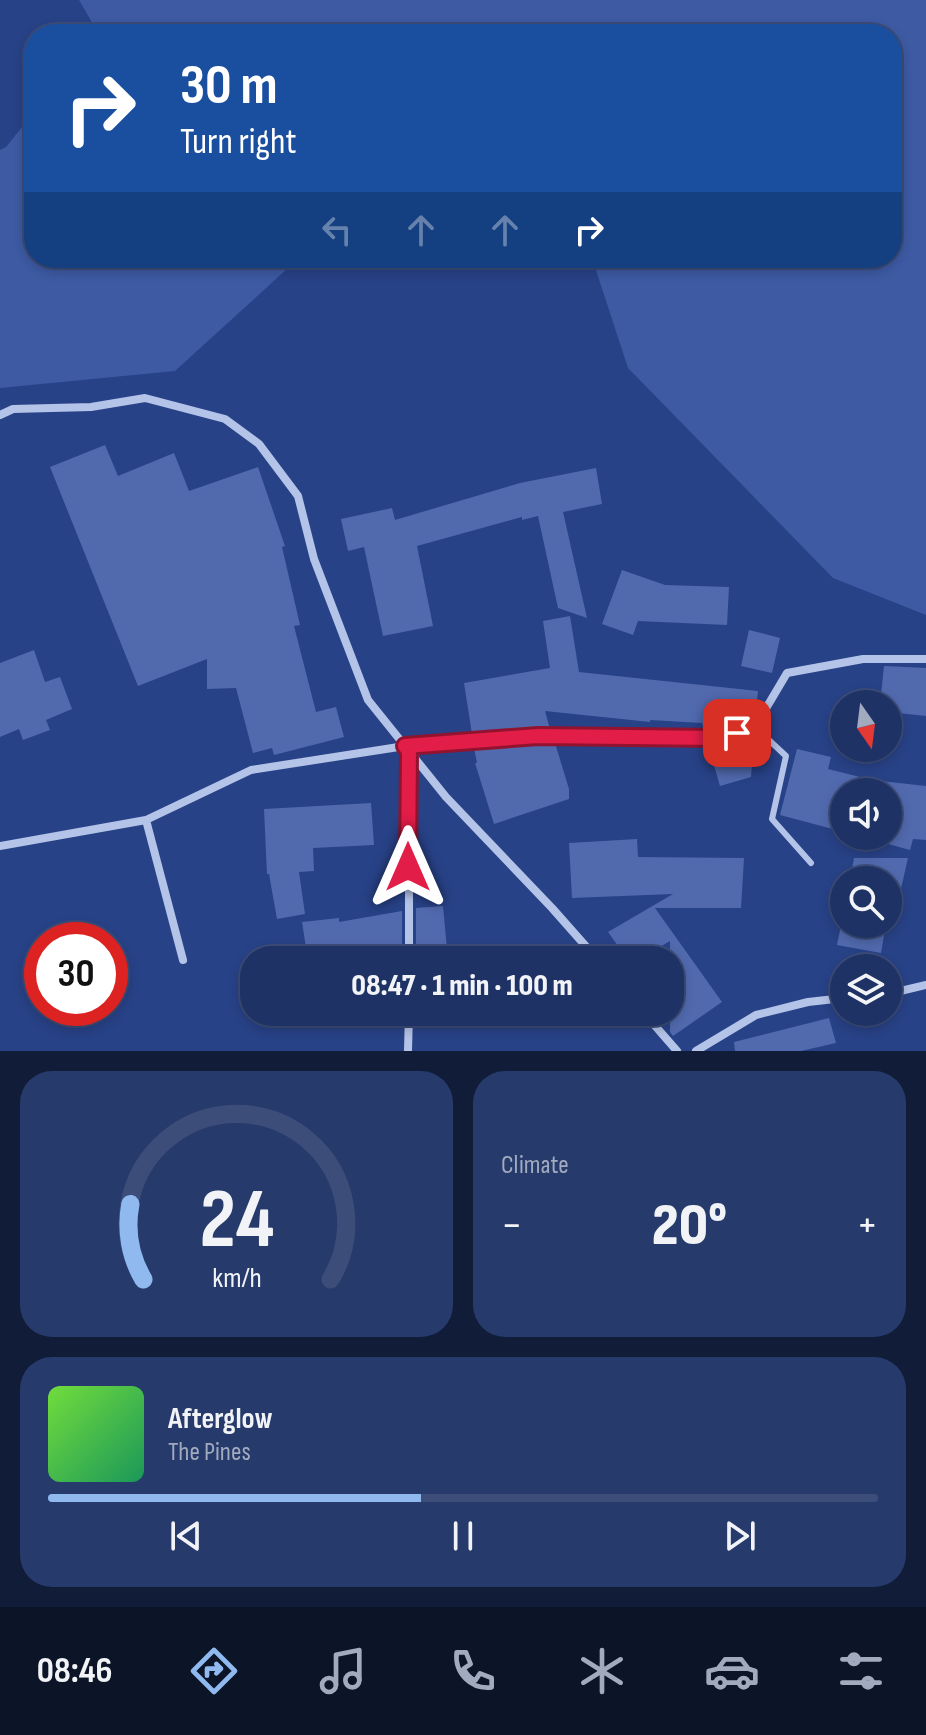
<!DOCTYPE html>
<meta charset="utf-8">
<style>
body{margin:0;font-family:"Sofia Sans Condensed",sans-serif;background:#263a6b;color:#f1f3f6;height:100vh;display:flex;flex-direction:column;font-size:30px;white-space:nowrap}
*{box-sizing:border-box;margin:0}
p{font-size:26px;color:#a1aabf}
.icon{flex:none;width:44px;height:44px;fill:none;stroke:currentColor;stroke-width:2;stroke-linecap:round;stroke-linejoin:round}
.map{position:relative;height:1051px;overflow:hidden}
.drawer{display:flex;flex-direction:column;gap:20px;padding:20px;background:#101c38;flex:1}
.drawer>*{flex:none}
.banner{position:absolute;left:24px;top:24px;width:878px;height:244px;border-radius:32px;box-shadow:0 4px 12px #0003,0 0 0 2px #3c4d79;background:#1a4fa0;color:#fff;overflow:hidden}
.needle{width:52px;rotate:166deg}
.fabs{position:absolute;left:830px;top:690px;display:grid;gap:16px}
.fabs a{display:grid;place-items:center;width:72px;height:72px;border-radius:50%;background:#1e3265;box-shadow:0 4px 12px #0003,0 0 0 2px #3c4d79;font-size:40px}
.speed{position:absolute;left:24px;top:922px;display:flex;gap:16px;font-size:40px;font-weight:700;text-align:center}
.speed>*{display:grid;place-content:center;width:104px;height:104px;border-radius:50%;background:#1e3265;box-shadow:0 4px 12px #0003,0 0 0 2px #3c4d79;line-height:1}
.speed .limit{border:12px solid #d22;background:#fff;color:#111}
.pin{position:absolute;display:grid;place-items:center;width:68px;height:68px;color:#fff;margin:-34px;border-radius:16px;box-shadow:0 4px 12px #0006}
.me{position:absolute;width:88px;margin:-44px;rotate:0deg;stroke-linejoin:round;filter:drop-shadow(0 0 6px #0008)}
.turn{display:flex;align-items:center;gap:28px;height:168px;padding:0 24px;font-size:36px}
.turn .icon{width:104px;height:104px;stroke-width:2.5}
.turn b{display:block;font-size:56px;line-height:68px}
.lanes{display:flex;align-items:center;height:76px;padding:0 24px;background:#0003;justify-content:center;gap:40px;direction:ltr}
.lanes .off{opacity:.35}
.big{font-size:60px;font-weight:800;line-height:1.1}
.drawer .tile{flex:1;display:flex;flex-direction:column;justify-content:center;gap:12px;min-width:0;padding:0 28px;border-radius:32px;background:#263a6b}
.drawer .dial{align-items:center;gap:0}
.dial svg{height:208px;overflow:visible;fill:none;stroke:#3c4d79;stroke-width:7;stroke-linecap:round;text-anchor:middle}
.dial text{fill:#f1f3f6;stroke:none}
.song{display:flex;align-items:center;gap:24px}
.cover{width:96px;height:96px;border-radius:12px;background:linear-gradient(135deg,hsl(100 70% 55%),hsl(150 70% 35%))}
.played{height:8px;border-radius:4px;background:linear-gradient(90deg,#90b9f0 45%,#3c4d79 45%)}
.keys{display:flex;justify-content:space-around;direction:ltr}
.heat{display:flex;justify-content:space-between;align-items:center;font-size:44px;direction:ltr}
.drawer .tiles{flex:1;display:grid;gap:20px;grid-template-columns:1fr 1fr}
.tile:last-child{grid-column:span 2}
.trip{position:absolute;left:240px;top:946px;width:444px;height:80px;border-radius:32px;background:#1e3265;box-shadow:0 4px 12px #0003,0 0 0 2px #3c4d79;font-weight:800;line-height:80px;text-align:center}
.dock{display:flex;height:128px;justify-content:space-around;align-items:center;background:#0c1428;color:#a1aabf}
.dock .icon{width:56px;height:56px}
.dock .active{color:#90b9f0}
.dock b{font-size:36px;color:#f1f3f6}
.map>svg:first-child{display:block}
</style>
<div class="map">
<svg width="926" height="1051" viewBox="0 0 926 1051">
<rect width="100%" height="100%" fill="#284287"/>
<path fill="#3d5aa3" d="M79 0H926V615L833 578 628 368 592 258H892V34H95L97 31Z
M34 112V258H299L175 371 0 388V150L6 147Z"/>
<path fill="#516aae" d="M105 445 118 476 174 453 189 491 258 467 285 546 282 547 300 625 294 626 316 712 336 707 344 737 274 755 272 748 253 753 236 688 207 689V659L138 686 50 467Z
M596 468 602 504 563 512 587 618 558 608 538 516 522 520V517L417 546 433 626 383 636 364 547 348 551 341 519 392 508 395 520 520 483Z
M622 570 665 585 729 587 727 625 638 621 633 635 602 624Z
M570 616 579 672 758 691 756 711 750 721 717 731H704L702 723 650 720V722L545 711 550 729 472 734 464 683 550 668 543 621Z
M749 630 780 638 772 673 741 666Z
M34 650 45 682 60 677 72 709 46 720 50 730 23 740 19 729 0 737V663Z
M884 666 926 668V716L888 712V704H880Z
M748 736 754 738 751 777 720 786 708 745H720Z
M538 743H555L569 789V799L494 824 475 763H477L474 748Z
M797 749 831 757 828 769 872 780 926 786V840L913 839 910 850 859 836H888V792H844V832L780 815Z
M371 803 374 845 313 848 314 871 299 872 305 914 277 919 269 874H267L264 809Z
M637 839 638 857 744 858 741 908H655L722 1002 673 1036 670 1032V941L638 960H628L608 932 673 894 572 898 569 843Z
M854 858H908L893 924 888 923V880H850Z
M443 906 448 960H416V908Z
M844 910V924H886L881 953 837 945Z
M402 911V950L348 960 346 948 307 954 302 922 339 918V922Z
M829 1018 836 1043 801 1051H735L734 1042Z"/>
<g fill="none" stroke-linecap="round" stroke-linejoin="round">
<path stroke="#b4c3e8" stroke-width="6" d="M755 727 786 756 772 819 811 863"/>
<path stroke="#b4c3e8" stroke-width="8" d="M0 415 13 409 91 407 145 398 225 419 259 444 298 496 314 559 368 700 446 797 552 908 598 960
M409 751V960
M146 820 183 960
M0 846 146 820 251 770 405 746 538 736 718 738 755 727 787 673 863 659H926
M888 994 926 985
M643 1012 677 1051
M408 1051 409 1012
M696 1051 756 1015 808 1002 844 998"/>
</g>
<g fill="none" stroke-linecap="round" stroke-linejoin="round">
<g stroke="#92132f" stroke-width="20">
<path id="route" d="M408 867 409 751 405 746 538 736 718 738 737 733"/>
</g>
<use href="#route" stroke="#e11d48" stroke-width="14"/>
</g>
</svg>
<div class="fabs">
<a><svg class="needle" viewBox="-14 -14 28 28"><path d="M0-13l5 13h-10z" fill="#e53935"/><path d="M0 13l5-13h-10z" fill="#a1aabf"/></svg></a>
<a><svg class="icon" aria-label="sound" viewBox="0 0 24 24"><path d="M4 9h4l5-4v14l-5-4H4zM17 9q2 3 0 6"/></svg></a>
<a><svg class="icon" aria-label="search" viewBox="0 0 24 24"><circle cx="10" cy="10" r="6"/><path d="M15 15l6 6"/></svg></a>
<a><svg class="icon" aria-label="layers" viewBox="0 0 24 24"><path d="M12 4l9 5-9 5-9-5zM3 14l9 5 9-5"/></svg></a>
</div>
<div class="speed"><div class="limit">30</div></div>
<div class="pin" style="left:737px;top:733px;background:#d93025"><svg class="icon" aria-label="arrive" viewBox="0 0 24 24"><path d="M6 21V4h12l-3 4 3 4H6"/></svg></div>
<svg class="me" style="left:408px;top:867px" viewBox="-20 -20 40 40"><path d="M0-17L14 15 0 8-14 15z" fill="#e11d48" stroke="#fff" stroke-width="4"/></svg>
<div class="trip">08:47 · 1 min · 100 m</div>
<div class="banner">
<div class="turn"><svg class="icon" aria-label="right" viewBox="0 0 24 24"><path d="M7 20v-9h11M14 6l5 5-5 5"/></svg><div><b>30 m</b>Turn right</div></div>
<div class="lanes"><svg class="icon off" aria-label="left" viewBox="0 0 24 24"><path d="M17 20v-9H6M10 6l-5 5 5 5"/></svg><svg class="icon off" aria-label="ahead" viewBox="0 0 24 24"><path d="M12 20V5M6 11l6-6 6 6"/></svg><svg class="icon off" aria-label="ahead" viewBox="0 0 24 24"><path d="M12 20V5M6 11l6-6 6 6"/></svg><svg class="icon" aria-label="right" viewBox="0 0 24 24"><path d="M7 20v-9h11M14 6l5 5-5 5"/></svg></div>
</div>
</div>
<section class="drawer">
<div class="tiles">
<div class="tile dial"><svg viewBox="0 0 100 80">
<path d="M14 69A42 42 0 1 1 86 69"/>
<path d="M14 69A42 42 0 0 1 9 40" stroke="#90b9f0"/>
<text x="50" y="56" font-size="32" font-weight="700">24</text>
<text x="50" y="72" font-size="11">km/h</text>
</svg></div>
<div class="tile"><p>Climate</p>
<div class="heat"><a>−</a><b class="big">20°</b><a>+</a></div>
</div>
<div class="tile">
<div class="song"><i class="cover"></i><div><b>Afterglow</b><p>The Pines</p></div></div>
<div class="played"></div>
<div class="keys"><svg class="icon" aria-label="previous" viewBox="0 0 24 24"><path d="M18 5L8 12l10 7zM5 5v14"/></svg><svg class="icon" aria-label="pause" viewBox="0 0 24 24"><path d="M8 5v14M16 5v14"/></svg><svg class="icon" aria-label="next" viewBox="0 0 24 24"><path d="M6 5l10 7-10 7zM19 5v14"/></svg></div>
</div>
</div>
</section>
<nav class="dock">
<b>08:46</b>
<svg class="icon active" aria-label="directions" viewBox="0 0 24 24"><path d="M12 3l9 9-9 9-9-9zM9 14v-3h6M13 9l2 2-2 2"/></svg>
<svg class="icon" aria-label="music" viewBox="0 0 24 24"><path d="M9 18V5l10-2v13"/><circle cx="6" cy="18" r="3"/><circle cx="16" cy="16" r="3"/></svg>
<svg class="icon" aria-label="phone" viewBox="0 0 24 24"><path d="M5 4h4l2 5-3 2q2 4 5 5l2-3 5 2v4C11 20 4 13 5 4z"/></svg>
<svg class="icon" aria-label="climate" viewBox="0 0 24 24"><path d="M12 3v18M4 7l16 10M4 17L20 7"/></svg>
<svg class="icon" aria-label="car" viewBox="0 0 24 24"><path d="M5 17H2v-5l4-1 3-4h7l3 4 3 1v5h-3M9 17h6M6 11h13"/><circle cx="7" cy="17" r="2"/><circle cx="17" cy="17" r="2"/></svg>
<svg class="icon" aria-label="filters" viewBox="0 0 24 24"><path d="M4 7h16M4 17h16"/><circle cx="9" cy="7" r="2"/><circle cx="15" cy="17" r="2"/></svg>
</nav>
